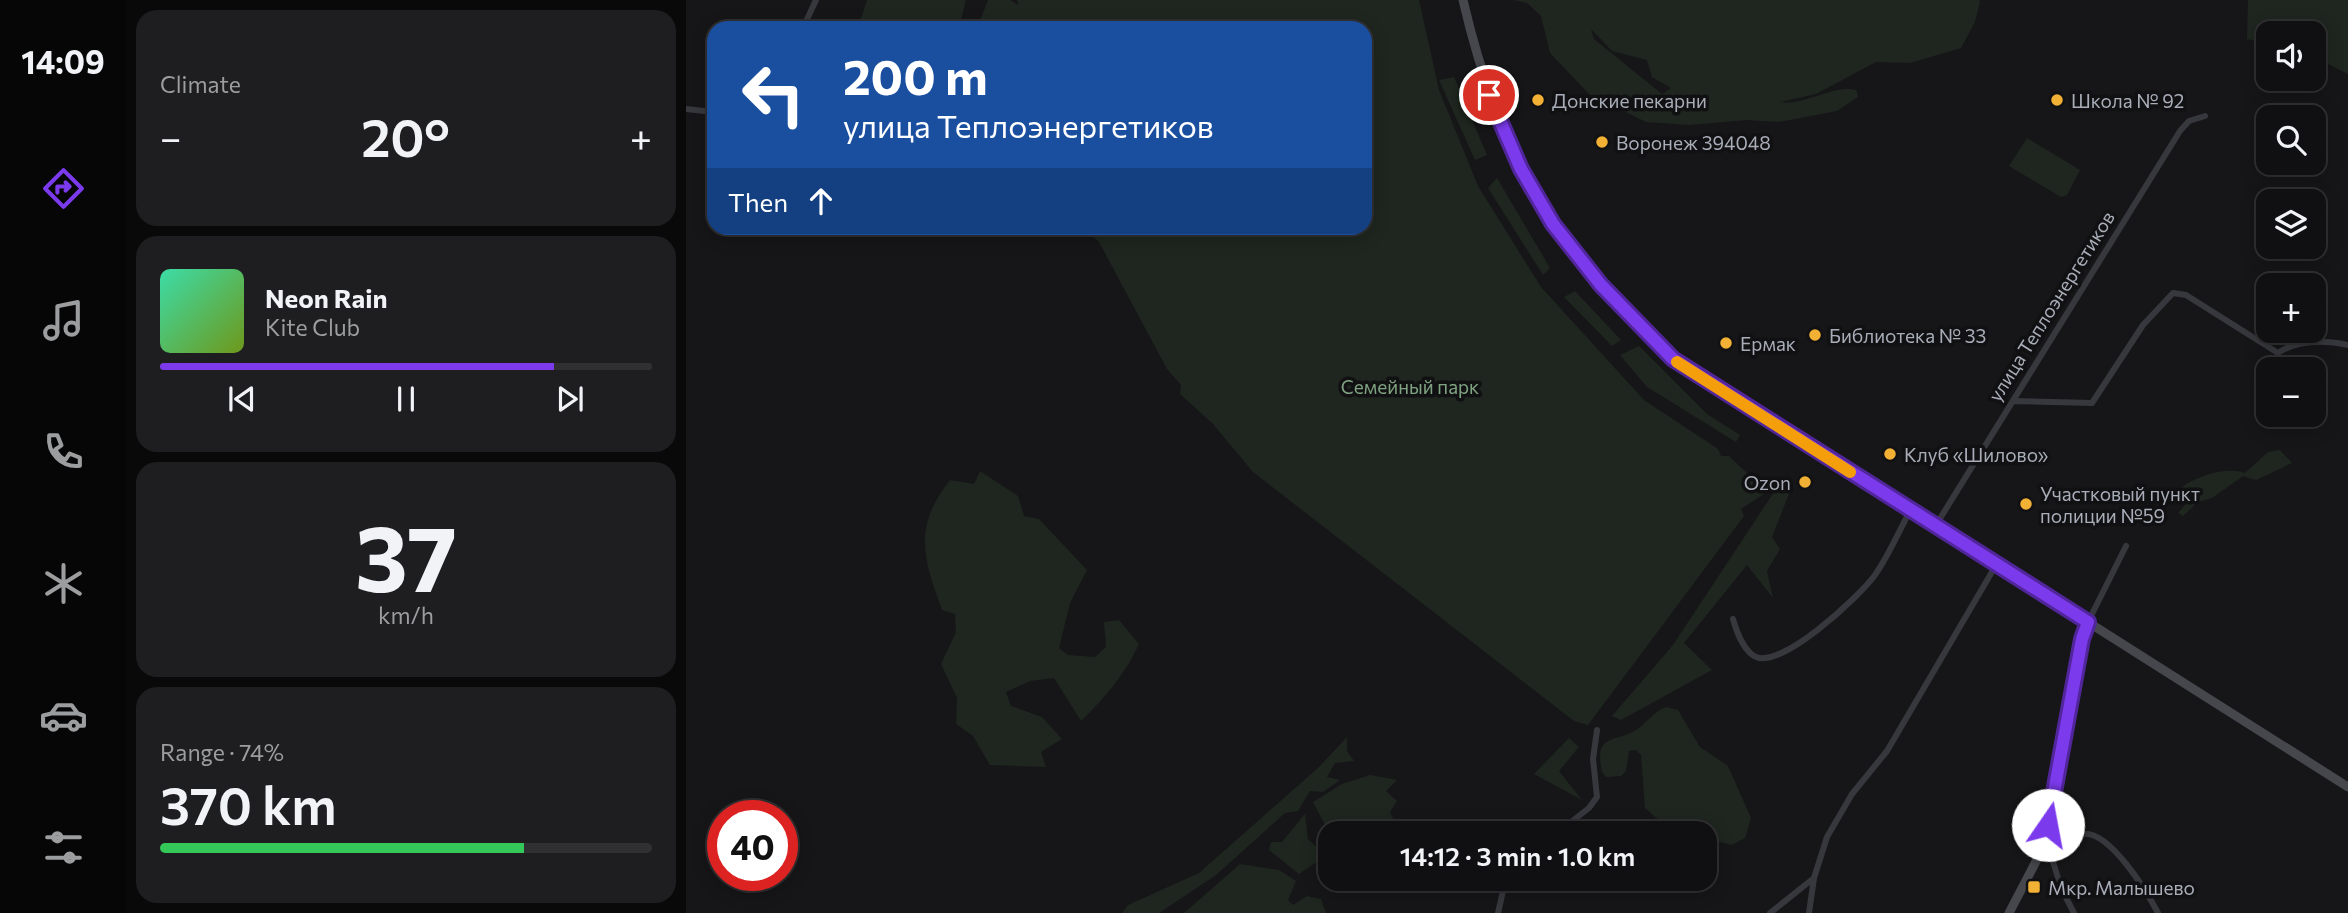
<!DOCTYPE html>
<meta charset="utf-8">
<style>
body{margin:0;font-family:Commissioner,sans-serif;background:#1e1e20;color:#f1f3f6;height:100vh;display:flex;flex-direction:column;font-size:26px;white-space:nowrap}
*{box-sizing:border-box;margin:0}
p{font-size:23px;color:#9c9d9f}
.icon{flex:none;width:38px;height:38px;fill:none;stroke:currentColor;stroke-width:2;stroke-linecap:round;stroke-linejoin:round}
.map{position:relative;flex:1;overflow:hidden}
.details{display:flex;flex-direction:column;gap:10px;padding:10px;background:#09090a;width:560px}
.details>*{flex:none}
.banner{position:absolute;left:21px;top:21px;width:665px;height:214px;border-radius:21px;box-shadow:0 4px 18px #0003,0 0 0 2px #303032;background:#1a4fa0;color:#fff;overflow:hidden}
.fabs{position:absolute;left:1570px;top:21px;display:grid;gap:14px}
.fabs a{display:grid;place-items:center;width:70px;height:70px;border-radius:14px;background:#101012;box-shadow:0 4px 18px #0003,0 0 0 2px #303032;font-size:35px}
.speed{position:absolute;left:21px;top:800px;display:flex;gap:14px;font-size:35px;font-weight:700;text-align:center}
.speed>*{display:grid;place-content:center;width:91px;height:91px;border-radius:50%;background:#101012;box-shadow:0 4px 18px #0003,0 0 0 2px #303032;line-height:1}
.speed .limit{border:10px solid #d22;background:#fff;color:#111}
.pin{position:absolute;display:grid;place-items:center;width:60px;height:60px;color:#fff;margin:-30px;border:4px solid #fff;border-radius:50%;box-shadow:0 2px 7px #0007}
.me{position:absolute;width:77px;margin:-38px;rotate:12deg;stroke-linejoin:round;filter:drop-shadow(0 0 5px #0008)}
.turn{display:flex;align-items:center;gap:24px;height:147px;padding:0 21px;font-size:32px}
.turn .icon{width:91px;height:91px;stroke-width:2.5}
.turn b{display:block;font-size:49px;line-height:60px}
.then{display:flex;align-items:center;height:66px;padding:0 21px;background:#0003;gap:14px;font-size:26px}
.big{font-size:52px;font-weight:600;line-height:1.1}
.details .card{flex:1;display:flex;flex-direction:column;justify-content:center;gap:10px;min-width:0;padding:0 24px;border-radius:21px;background:#1e1e20}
.details .dial{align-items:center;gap:0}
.dial b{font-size:91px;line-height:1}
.song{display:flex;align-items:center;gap:21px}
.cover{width:84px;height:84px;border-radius:10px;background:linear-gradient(135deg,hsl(160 70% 55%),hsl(80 70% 35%))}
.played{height:7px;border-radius:4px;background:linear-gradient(90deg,#7c3aed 80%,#303032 80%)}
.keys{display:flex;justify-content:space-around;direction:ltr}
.heat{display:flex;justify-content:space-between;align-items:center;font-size:38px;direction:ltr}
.charge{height:10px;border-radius:5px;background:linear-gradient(90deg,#34c759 74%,#303032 0)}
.trip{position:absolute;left:632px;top:821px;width:399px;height:70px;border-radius:21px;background:#101012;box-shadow:0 4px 18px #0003,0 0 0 2px #303032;font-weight:600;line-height:70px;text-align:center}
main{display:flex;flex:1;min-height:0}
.dock{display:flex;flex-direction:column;width:126px;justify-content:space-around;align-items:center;background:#060607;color:#9c9d9f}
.dock .icon{width:49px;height:49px}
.dock .current{color:#7c3aed}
.dock b{font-size:32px;color:#f1f3f6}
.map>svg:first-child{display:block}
</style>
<main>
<nav class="dock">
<b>14:09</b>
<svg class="icon current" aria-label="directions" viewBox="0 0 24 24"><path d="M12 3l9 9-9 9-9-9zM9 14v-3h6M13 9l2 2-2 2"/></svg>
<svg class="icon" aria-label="music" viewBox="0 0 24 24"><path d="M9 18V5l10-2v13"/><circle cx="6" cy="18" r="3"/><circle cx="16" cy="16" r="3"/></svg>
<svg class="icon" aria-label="phone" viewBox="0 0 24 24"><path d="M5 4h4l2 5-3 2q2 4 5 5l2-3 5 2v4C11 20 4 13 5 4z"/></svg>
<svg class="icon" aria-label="climate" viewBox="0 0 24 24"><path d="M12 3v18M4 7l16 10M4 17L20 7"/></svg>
<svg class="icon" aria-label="car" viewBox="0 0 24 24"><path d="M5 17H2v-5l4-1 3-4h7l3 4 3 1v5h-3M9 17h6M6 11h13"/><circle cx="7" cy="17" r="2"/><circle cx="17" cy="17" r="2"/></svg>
<svg class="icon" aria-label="filters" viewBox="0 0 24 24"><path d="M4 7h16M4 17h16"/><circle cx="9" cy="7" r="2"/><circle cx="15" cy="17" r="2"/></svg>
</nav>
<section class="details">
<div class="card"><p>Climate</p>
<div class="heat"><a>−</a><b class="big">20°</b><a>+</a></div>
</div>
<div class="card">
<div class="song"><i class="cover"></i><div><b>Neon Rain</b><p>Kite Club</p></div></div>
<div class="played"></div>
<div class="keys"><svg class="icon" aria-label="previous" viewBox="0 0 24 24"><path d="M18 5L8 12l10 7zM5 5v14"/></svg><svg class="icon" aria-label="pause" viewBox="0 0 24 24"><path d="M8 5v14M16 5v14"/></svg><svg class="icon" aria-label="next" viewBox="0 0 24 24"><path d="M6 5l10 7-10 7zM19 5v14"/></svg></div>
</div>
<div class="card dial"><b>37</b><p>km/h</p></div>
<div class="card"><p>Range · 74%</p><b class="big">370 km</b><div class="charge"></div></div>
</section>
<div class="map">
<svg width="1662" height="913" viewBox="0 0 1662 913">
<rect width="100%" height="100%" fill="#161618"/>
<path fill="#1e261f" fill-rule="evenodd" d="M181 0H280L273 28H168L173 24Z
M302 0H324L332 5 331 0H733L753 90 792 186 855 287 958 400 1032 449 1035 456H1043L1081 492 1055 509 1058 516 902 725 888 721 567 472 527 424 494 394 495 385 481 369 413 242 398 228H679V28H291Z
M828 0H1293L1294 2 1289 22 1275 48 1224 63 1190 62 1130 94 1095 102C1118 106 1153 82 1171 91L1172 97 1151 111 1093 122 1060 120 1004 125 960 122 903 94 864 53 855 16 841 3ZM905 29 926 51 961 60 966 77 985 88 976 94 908 39Z
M1562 0H1662V74L1644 65 1628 50V33H1582V44L1561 39Z
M768 77 801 155 789 160 753 80Z
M1341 138 1394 170 1381 195 1375 197 1323 166Z
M811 178 864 268 857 275 802 188Z
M889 291 935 340 926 346 878 297Z
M953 346 1021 414 1054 435 1050 442 961 387 934 355Z
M1594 450 1606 463 1570 480 1557 476 1526 498 1512 502 1497 516 1492 513 1511 491 1496 496 1487 503 1483 500C1496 480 1537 465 1559 473L1582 452Z
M294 471 332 496 338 516 353 519 401 570 384 603 373 648 382 655 409 657 420 647 418 622 433 620 453 644C440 673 418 699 395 721L368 678 344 681 320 692 325 706 356 717 376 739 355 752 360 767 304 765 287 736 270 724 271 698 255 664 270 632 269 614 256 610C237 557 227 527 264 480L288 484Z
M1092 486 1105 489 1086 537 1094 549 1081 571 1087 598 1061 565 998 643 1026 670 935 720 926 716 987 645Z
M980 707 992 710 1014 747 1042 766 1065 818 1059 838 1046 845 1025 840 1006 821C985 833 976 823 959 808L955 755 950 750 943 751 940 771 935 776 920 777 916 772C907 731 931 744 953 728 962 721 969 711 980 707Z
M661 737V751L668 761 649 763 641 777 654 780 637 792 624 791 612 811 599 813 530 875 473 913H436L442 905 513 873 633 767Z
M883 738 893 747 873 771 896 800 848 774Z
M684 775 711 780 700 791 711 801 704 812 712 829 705 833 642 831 627 802 656 784Z
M619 814 622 839 639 856H644V868L640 871 629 863 613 874 583 850 585 842H596Z
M554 864 593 870 610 881 602 900 607 905 621 896 635 899 640 913H498Z"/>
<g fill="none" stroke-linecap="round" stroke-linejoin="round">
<path stroke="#37383d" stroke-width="6" d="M117 28 130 0
M0 109 28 112
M1327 401 1406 403 1457 325 1487 293 1500 295 1592 353C1613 339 1639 340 1662 345
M1250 525 1494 131 1503 121 1519 116
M1047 619C1050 630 1057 649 1068 656 1093 672 1174 596 1189 575 1203 555 1213 531 1225 509
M1402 622 1440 546
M871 833 903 808 911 797 907 759 911 730
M1356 850 1365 855C1373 848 1384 836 1396 834 1423 829 1461 892 1472 913
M1365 855 1375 888 1388 913
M812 913 820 878
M1084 913 1128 878
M1123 913 1128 878 1141 837 1166 794 1201 751 1310 565"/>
<path stroke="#45474d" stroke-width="9" d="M777 0C814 159 871 246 987 359L1662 787
M1323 913 1356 850 1396 639 1402 622"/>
</g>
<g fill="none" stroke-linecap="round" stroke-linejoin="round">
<g stroke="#51269a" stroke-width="18">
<path id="route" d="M803 95 835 169 867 224 915 285 987 359 1402 622 1396 639 1362 825"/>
</g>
<use href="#route" stroke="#7c3aed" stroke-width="12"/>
<path stroke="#f59e0b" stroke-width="12" d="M991 362 1164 472"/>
</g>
<g fill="#f2b134" stroke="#111113" stroke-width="2.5">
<circle cx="852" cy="100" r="7"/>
<circle cx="1371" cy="100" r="7"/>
<circle cx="916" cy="142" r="7"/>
<circle cx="1129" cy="335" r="7"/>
<circle cx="1040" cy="343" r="7"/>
<circle cx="1204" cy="454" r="7"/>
<circle cx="1119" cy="482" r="7"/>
<circle cx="1340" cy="504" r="7"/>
<rect x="1341" y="880" width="14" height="14" rx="3.5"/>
</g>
<g text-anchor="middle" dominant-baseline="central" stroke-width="7" stroke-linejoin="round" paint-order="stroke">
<g font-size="19" fill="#a8adb8" stroke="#111113" text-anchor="start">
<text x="866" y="100">Донские пекарни</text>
<text x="1385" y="100">Школа № 92</text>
<text x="930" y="142">Воронеж 394048</text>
<text x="1143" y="335">Библиотека № 33</text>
<text x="1054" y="343">Ермак</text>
<text x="1218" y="454">Клуб «Шилово»</text>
<text x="1105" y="482" text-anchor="end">Ozon</text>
<text x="1354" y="493">Участковый пункт<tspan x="1354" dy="22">полиции №59</tspan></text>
<text x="1362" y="887">Мкр. Малышево</text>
</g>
<g font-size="19" fill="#a8adb8" stroke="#111113">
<text transform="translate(1365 306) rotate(-58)">улица Теплоэнергетиков</text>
</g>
<g font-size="19" fill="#7fa381" stroke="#111113">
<text x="724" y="386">Семейный парк</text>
</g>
</g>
</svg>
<div class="fabs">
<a><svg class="icon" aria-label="sound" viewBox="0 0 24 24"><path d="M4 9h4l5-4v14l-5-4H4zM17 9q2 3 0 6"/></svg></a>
<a><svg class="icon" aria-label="search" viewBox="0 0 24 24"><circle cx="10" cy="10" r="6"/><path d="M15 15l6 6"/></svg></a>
<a><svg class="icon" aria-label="layers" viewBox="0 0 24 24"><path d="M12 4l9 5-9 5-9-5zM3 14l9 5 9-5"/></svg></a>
<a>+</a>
<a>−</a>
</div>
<div class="speed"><div class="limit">40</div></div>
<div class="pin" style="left:803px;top:95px;background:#d93025"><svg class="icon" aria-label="arrive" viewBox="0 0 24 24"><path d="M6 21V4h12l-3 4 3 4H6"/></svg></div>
<svg class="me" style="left:1362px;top:825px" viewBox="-20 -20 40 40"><circle r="19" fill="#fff"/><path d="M0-13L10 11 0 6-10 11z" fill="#7c3aed"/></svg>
<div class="trip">14:12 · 3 min · 1.0 km</div>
<div class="banner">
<div class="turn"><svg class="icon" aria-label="left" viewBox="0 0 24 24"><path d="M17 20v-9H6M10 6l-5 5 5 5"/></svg><div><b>200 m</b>улица Теплоэнергетиков</div></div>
<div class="then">Then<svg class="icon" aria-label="ahead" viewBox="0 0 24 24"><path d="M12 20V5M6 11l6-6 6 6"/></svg></div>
</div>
</div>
</main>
